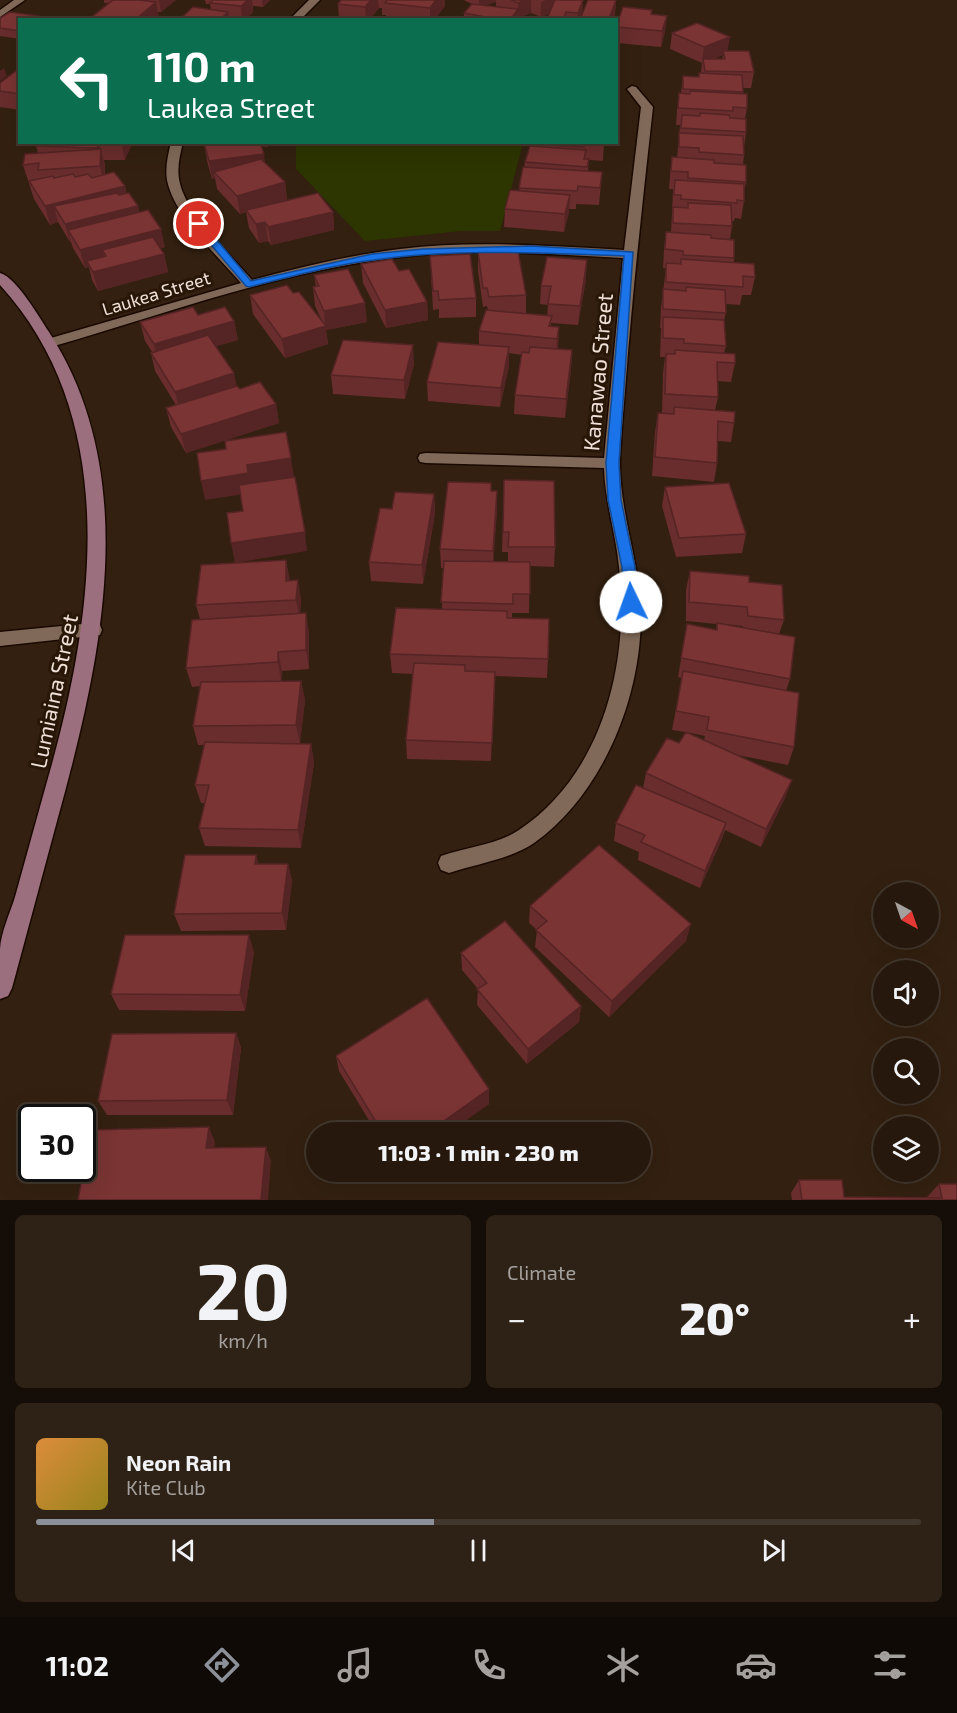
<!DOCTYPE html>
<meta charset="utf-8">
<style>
body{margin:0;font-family:"Exo 2",sans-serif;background:#2e2115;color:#f1f3f6;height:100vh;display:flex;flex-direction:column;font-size:22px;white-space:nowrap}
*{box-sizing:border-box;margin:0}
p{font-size:20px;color:#a4a09d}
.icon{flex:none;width:33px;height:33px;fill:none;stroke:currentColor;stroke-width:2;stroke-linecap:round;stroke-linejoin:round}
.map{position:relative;height:1200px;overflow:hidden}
.side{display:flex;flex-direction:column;gap:15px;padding:15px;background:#150d07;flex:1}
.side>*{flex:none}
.guide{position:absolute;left:18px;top:18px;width:600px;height:126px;border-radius:0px;box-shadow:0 6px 24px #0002,0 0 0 2px #42372d;background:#0b6e4f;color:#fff;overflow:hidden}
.needle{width:39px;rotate:140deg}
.fabs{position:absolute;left:873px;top:882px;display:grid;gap:12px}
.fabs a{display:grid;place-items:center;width:66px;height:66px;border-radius:50%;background:#26180c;box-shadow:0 6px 24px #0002,0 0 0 2px #42372d;font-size:30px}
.speed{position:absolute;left:18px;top:1104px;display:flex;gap:12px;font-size:30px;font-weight:700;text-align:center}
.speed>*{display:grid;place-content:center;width:78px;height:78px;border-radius:50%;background:#26180c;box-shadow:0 6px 24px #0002,0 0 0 2px #42372d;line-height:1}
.speed .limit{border:3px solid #111;border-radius:9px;background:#fff;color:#111}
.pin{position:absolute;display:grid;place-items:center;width:51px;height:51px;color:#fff;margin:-26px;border:3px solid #fff;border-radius:50%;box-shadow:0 2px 6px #0007}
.me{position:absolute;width:66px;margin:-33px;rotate:357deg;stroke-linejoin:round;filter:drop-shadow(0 0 4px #0008)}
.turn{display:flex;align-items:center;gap:21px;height:126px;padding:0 30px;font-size:27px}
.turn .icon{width:78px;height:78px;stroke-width:2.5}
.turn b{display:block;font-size:42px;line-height:51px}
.big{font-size:45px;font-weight:800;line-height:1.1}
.side .tile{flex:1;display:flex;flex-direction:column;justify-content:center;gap:9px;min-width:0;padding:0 21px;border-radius:9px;background:#2e2115}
.side .dial{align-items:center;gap:0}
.dial b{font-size:78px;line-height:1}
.song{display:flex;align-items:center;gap:18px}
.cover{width:72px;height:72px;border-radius:9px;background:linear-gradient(135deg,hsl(30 70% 55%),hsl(50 70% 35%))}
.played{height:6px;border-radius:3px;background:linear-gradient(90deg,#8c9099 45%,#42372d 45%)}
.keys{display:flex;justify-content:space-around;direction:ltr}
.heat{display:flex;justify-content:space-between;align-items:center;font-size:33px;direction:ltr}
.side .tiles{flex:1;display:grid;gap:15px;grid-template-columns:1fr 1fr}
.tile:last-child{grid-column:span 2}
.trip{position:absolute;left:306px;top:1122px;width:345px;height:60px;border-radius:30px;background:#26180c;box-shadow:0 6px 24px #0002,0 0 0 2px #42372d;font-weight:800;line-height:60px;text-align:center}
.tabs{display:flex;height:96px;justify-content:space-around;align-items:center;background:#0f0a05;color:#a4a09d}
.tabs .icon{width:42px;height:42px}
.tabs .active{color:#8c9099}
.tabs b{font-size:27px;color:#f1f3f6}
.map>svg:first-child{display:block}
</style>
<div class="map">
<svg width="957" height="1200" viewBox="0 0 957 1200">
<rect width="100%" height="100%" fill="#332010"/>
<path fill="#2d3500" d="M296 143H523L500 231H461L365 241 296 169Z"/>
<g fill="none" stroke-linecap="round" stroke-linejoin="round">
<g stroke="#1a0900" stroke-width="3">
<path id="lane" d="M14 0H25L0 17V10Z
M93 623 100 625 102 630 100 635 0 646V632Z"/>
</g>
<g stroke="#1a0900" stroke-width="3">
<path id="street" d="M309 0H320L300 20H289Z
M632 86 636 87 653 107C643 197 633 287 626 378 624 405 621 432 620 459 619 506 636 552 640 598 647 685 606 792 534 843 511 859 476 864 449 873L441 870 438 863 441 856C466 847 497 845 519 830 603 774 630 662 619 567 616 534 605 502 604 468L426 463 420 462 418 458 420 454 426 453 604 458 623 258C550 254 475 248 401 257 283 270 168 313 54 346H44L42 343 44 340 241 283C217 255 174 216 167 180 165 167 168 155 171 142H183C180 155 177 167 179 179 185 215 229 253 252 280 301 267 350 255 400 249 474 240 550 246 624 250L641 107 627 89Z"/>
</g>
<g stroke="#1a0900" stroke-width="3">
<path id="secondary" d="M0 273C16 277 39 317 49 332 144 479 100 665 57 821 42 877 27 932 12 988L8 996 0 999C0 983 0 966 0 949 1 932 10 913 15 897 26 857 37 818 48 778 94 618 123 420 0 285Z"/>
</g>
<use href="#lane" fill="#806958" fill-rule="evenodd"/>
<use href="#street" fill="#806958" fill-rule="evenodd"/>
<use href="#secondary" fill="#9b6f7d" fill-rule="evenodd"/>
</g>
<path fill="#682d2c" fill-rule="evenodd" d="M104 0H176L161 12H158L159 18 158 20H88L109 3H104Z
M205 0H270L263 7 253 6V12L246 20H179L211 10 210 4H206Z
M341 0H445V6L434 20H395L386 18V15H382V8H379L369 20H339L338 4Z
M464 0H554V4L583 0 582 13 616 0 615 15 614 20H547L549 14 541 17 531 13 518 18V20H464V13L472 4ZM496 2V7L486 5Z
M652 14 665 32 661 47 616 43V26Z
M0 18 20 20V39L0 36Z
M672 33 728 51 754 72 751 88H743V94L747 108 745 119 746 132 744 148V155L743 165 746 182 744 192V201L741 219 735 218 734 221H732V226L730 239 734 258V262L755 277 751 295H742L740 305 725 304 726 313 724 320 726 346 724 353 735 363 731 382 717 381 718 397 715 410 734 423 731 442 718 441 717 463 714 482 652 476 655 432 658 413 673 414 662 413 663 373 665 357H660L661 328H660L661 308 666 268H663L664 250 666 232H671L672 213 673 189H669L670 175 672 157 677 158 680 125H676L677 110 679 93H681L683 76 699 77 701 73 702 63 670 49ZM723 55 722 59H713Z
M20 68V110L0 107V83Z
M37 142H130L131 146 125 160H104L105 166V175L125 186 126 193 165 247 160 248 164 254 168 272 98 291 92 280 89 267 85 268 73 248 71 242H70L58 222 50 225 34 199 23 165 38 153 36 146Z
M210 142H272L267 147 261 146 265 163 285 182 287 200 333 212 334 230 271 245 268 241 259 243 249 228 246 212 240 214 217 189 215 178 212 179 207 161 204 143Z
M529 142H604L603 161 589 160 588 171 602 172 599 205 576 204V209H569L564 232 504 227 505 209 519 191 524 168 525 162 529 150Z
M478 252 526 295V314L547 316 548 305 540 304 541 286 586 279 578 325 551 323V327H559L558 349 572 350 571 369 565 418 514 414 515 395 522 355 509 353V366L500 407 428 401 427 382 479 345V331L488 310 487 306 483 307 478 271Z
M430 256 476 298V317L439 318V309L433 310Z
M361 264 399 271 427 302 428 320 386 328 363 283Z
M314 275 367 322 326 330 328 344 285 358 253 314 250 295 293 293 322 321 315 306 313 287H316Z
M198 315 234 321 238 340 215 346 236 386 240 389 276 404 279 423 186 453 171 427 166 408 176 405 155 371 151 353 152 352 145 341 140 322Z
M414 364 405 399 333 394 331 375Z
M504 480 555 547 554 567 530 566 529 613H512V618L548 659 547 678 495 676 491 761 407 759 406 740 413 674 392 673 390 654 442 609 443 568H441L440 549 491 491 497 510 493 562H508V552H502Z
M665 487 746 534 742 553 676 557 662 506Z
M434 494 435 513 423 584 371 581 369 562 392 509Z
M690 571 749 582 784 620 779 634 790 679 786 691 794 747 788 765 737 755 792 780 785 798 761 847 725 830 721 841 700 888 638 860 639 852 614 841 616 823 643 788 646 773 679 743 686 732 672 730 682 678 678 677 687 624 716 630 717 624 686 621V590ZM725 624 743 626V628ZM686 732 705 736 704 740Z
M290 581 301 599 300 613 309 632V669L282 671 281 681H301L305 700 300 743 271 744H311L314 763 301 848 205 846 199 828 205 803H201L195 785 204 745H198L193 726 201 686 192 687 186 668 200 619 196 605Z
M256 855 258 864H288L292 881 286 930 181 931 174 914Z
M530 906 686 941 609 1017 535 947 537 930 529 923Z
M254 952 245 1011 119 1010 111 994Z
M461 953 581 1006 579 1022 527 1064 477 1005 478 989 462 970Z
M236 1033 241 1048 233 1115H107L98 1101Z
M336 1056 489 1104 449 1132H376L339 1071Z
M799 1180 844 1197 928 1198 927 1197 939 1184 957 1200H792L791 1193Z"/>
<path fill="#552424" d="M159 0H176L161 12Z
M248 0H252L253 12 246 20H242L241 6Z
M262 0H270L263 7Z
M371 0H378L379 8 369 20H366L365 7Z
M436 0H445V6L434 20H430V8Z
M479 0H496V2L479 7Z
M525 0H531V13L518 18V20H510L518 10V3Z
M546 0H554L553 5H552V9L550 10V14L541 17V2Z
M583 0 582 14 580 20H577L578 13Z
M616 0 615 15 614 20 609 19Z
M156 2 159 18 158 20H135Z
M228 12 229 20H219Z
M667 16 665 32 661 47 662 31Z
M730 37 727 54 723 51V55L704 63 703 59 702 63 704 47Z
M4 68 7 76 0 81V71Z
M121 142H130L131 146 125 160Z
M267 142H272L267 147Z
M99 143 105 166 104 183 100 166V160L97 148Z
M264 154 266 171 214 172 215 178 212 179 209 161Z
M285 182 287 200 246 210V212L240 214 237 196Z
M125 186 129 204 54 206 58 222 50 225 45 206Z
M570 195 569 213 564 232 565 214Z
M138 206 142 224 68 230 71 242H70L65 224Z
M333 212 334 230 271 245 268 227Z
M265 222 268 241 259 243 256 224Z
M161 229 165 247 107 262 106 256 102 250 106 262 87 261 89 267 85 268 80 250Z
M164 254 168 272 98 291 93 272Z
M587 260 586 279 578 325 580 306Z
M427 302 428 320 386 328 385 310Z
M365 303 367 322 326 330 328 344 285 358 282 339 325 326 324 311Z
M234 321 238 340 158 363 154 344Z
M559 327 558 346 556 358 557 339Z
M413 345 414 364 405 399 404 380Z
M509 347V366L500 407 501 388Z
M572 350 571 369 565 418 566 399Z
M234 373 238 392 180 411 175 392Z
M276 404 279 423 186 453 181 434Z
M291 458 294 477 251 493 205 500 201 481 247 465Z
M497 491V510L493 570V551Z
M434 494 435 513 423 584 422 565Z
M305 532 307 551 235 563 231 543Z
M286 560 290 580 289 600 286 581Z
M298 580 301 599 300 619 296 600Z
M306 613 309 632V669L306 650Z
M278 652 282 671 281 681 278 662Z
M495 672V691L491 761 492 743Z
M301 681 305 700 300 743 296 725Z
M311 744 314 763 301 848 298 830Z
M792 780 785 798 761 847 766 829Z
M726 823 721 841 700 888 705 871Z
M256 855 261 872 255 864Z
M288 864 292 881 286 930 282 913Z
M691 924 686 941 609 1017 612 1001Z
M249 935 254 952 245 1011 240 995Z
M581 1006 579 1022 527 1064 528 1049Z
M236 1033 241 1048 233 1115 227 1100Z
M489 1089V1104L449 1132H428Z
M209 1127 215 1142 212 1162 206 1148Z
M266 1147 271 1161 268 1200H261Z"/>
<path fill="#793433" stroke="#552424" stroke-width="1.5" d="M113 0H139L156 2 135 20H88Z
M213 0H248L241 6 210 3Z
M341 0H371L365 7 338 4Z
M387 0H436L430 8 385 3Z
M511 0H525L518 3Z
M555 0H583L578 13 566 12 563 20 547 19Z
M588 0H616L609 19 581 17Z
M472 4 518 9 510 20H502L464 13Z
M193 7 228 12 219 20H179Z
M623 7 652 10 651 14 667 16 662 31 616 27Z
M10 12 66 20H20V31L0 28V18Z
M697 23 730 37 704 47 672 33Z
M723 51H749L754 72 705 71 703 59H725Z
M20 68V94L0 91V83Z
M699 73 742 75 743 92 683 89V76L699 77Z
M690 91 747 94V108L733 107V111L678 108 679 93 690 94Z
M700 113 729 115 730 118 746 119V132L681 128 682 115 700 116Z
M679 133 743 136 744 155 699 152V148L679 147Z
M37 142H121L99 143 97 148 36 146Z
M210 142H260L264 154 209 161 204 143Z
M529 142H604V144L584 143V147L529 144Z
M530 146 586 150 584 159H589L587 167 525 162Z
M101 149 100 166 38 170 39 163 23 165 25 154Z
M672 157 714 160V163L746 165V182L688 178V172L671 171Z
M261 159 285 182 237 196 214 172Z
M523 167 602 172 600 188 578 186 577 191 519 188Z
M114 172 125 186 45 206 29 181 53 176 54 178 73 174 75 177 88 174 92 178Z
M675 180 744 184V201L737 200V203L681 199V195H674Z
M510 190 570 195 565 214 505 209Z
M117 193 119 195 129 193 138 206 65 224 54 206Z
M318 193 333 212 268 227 265 222 256 224 246 210Z
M688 203 731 205 732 226 673 223V207L688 208Z
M148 210 161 229 80 250 68 230Z
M666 232 711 235V238L734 240V258L683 255V251L665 249Z
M153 237 164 254 93 272 87 261 106 256 102 250Z
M518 251 526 295 489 297 487 288H483L478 252Z
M470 254 476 298 439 300 438 291H433L430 256Z
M547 257 587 260 580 306 548 304 551 286H541Z
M392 259 399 271 409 269 427 302 385 310 361 264Z
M681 259 754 264 755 277 743 276V287L666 282V263L681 264Z
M348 269 365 303 324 311 313 287 319 286 314 275Z
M287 285 293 293 299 292 326 326 282 339 250 295Z
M686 287 725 290 726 313 663 309V289L686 291Z
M193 307 198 315 225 307 234 321 154 344 140 322Z
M486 310 552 316 549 326 559 327 557 339 479 331Z
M663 317 724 320 726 346 684 343V339L663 338Z
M208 335 234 373 175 392 151 353Z
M343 340 413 345 404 380 331 375Z
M438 342 509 347 501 388 427 382Z
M530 347 572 350 566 399 515 395 522 352 529 353Z
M675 350 735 354V363L717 362 718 397 665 394 666 354H675Z
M260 382 276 404 181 434 166 408 237 386 240 389Z
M674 407 735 412 734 423 718 421 717 463 655 457 658 413 674 414Z
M286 432 291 458 247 465 248 473 201 481 197 453 226 449 225 441Z
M295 477 305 532 231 543 227 513 243 511 239 485Z
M504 480 554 481 555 547H508L509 532H503Z
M448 482 491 483V491H497L493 551 440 549Z
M729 483 746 534 679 538 665 487Z
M395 492 434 494 422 565 369 562 380 508 392 509Z
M286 560V581L298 580 296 600 196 605 201 565Z
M444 561 530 562V594H513V604L441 602Z
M690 571 749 576V582L782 585 784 620 748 616 747 607 689 602Z
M396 608 507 611V618L549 619 548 659 390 654Z
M306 613V650L278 652V662L186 668 192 620Z
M717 623 795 637 790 679 681 658 687 624 717 630Z
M414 663 465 665V671L495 672 492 743 406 740Z
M683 671 799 693 794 747 707 730 709 717 676 711Z
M301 681 296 725 193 726 201 682Z
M686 732 792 780 766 829 646 773 667 738 679 743Z
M205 742 311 744 298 830 199 828 209 785H195Z
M636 785 726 823 705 871 641 842 645 835 616 823Z
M599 845 691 924 612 1001 536 930 547 921 530 906Z
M185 855H256L255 864H288L282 913 174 914Z
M505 921 581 1006 528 1049 477 989 487 983 461 953Z
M125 935H249L240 995 111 994Z
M427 998 489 1089 428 1132H382L336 1056Z
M236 1033 227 1100 98 1101 112 1034Z
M209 1127 206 1148 266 1147 261 1200H78L91 1130Z
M799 1180H842L844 1197 942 1198 939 1184H957V1200H802Z"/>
<path fill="#1a73e8" stroke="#114b97" stroke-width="1.5" d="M199 221 202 222 251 281 372 254 423 249 531 246 633 252 619 463 621 500 635 567 637 602 635 605H626L624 602 622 567 608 500 606 463 624 256C541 253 456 248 374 260 332 265 290 277 249 287L246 286 195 226 194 224Z"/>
<g text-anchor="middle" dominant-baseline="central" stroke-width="6" stroke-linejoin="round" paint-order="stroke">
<g font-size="18" fill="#efe1d8" stroke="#281607">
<text transform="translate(156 293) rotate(-17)">Laukea Street</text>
</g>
<g font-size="22" fill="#efe1d8" stroke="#281607">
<text transform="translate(597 372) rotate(-85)">Kanawao Street</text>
<text transform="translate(53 691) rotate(-78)">Lumiaina Street</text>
</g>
</g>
</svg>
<div class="fabs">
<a><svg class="needle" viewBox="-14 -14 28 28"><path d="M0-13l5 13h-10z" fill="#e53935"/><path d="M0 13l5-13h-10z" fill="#a4a09d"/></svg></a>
<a><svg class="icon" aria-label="sound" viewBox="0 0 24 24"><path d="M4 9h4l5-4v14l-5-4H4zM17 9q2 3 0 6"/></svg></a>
<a><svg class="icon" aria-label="search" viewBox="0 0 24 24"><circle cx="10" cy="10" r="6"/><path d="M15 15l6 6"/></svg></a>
<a><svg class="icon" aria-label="layers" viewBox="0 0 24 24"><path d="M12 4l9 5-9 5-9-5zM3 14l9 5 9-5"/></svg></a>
</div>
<div class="speed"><div class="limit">30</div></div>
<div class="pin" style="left:199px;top:224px;background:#d93025"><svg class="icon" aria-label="arrive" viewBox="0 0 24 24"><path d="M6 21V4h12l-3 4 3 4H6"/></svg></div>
<svg class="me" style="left:631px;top:602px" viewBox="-20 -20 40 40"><circle r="19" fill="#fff"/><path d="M0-13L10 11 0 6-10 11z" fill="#1a73e8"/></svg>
<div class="trip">11:03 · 1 min · 230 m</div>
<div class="guide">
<div class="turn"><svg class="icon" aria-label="left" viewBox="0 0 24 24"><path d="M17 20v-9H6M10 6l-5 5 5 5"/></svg><div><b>110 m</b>Laukea Street</div></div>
</div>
</div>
<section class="side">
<div class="tiles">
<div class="tile dial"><b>20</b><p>km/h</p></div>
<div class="tile"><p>Climate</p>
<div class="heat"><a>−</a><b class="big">20°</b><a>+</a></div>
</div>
<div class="tile">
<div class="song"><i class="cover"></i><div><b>Neon Rain</b><p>Kite Club</p></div></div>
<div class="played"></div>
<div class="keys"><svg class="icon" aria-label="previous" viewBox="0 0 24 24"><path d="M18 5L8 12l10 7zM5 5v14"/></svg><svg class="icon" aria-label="pause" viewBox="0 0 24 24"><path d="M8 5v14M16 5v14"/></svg><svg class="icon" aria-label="next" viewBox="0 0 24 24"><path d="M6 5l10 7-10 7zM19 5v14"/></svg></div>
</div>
</div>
</section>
<nav class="tabs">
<b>11:02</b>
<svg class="icon active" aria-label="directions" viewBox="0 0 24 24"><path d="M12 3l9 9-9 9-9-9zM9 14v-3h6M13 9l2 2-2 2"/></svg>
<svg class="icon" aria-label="music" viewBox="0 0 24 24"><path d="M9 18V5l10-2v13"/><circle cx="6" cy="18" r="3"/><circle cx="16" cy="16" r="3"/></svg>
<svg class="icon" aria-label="phone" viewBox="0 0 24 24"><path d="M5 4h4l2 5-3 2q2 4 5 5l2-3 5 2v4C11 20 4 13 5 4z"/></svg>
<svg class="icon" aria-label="climate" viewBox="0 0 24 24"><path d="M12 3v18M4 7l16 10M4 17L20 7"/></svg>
<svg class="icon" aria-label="car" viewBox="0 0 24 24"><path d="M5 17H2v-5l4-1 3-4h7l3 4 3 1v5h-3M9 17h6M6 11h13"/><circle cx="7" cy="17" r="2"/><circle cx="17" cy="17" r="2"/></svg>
<svg class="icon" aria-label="filters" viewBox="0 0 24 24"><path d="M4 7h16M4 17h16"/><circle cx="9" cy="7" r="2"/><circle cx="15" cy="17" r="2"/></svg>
</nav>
